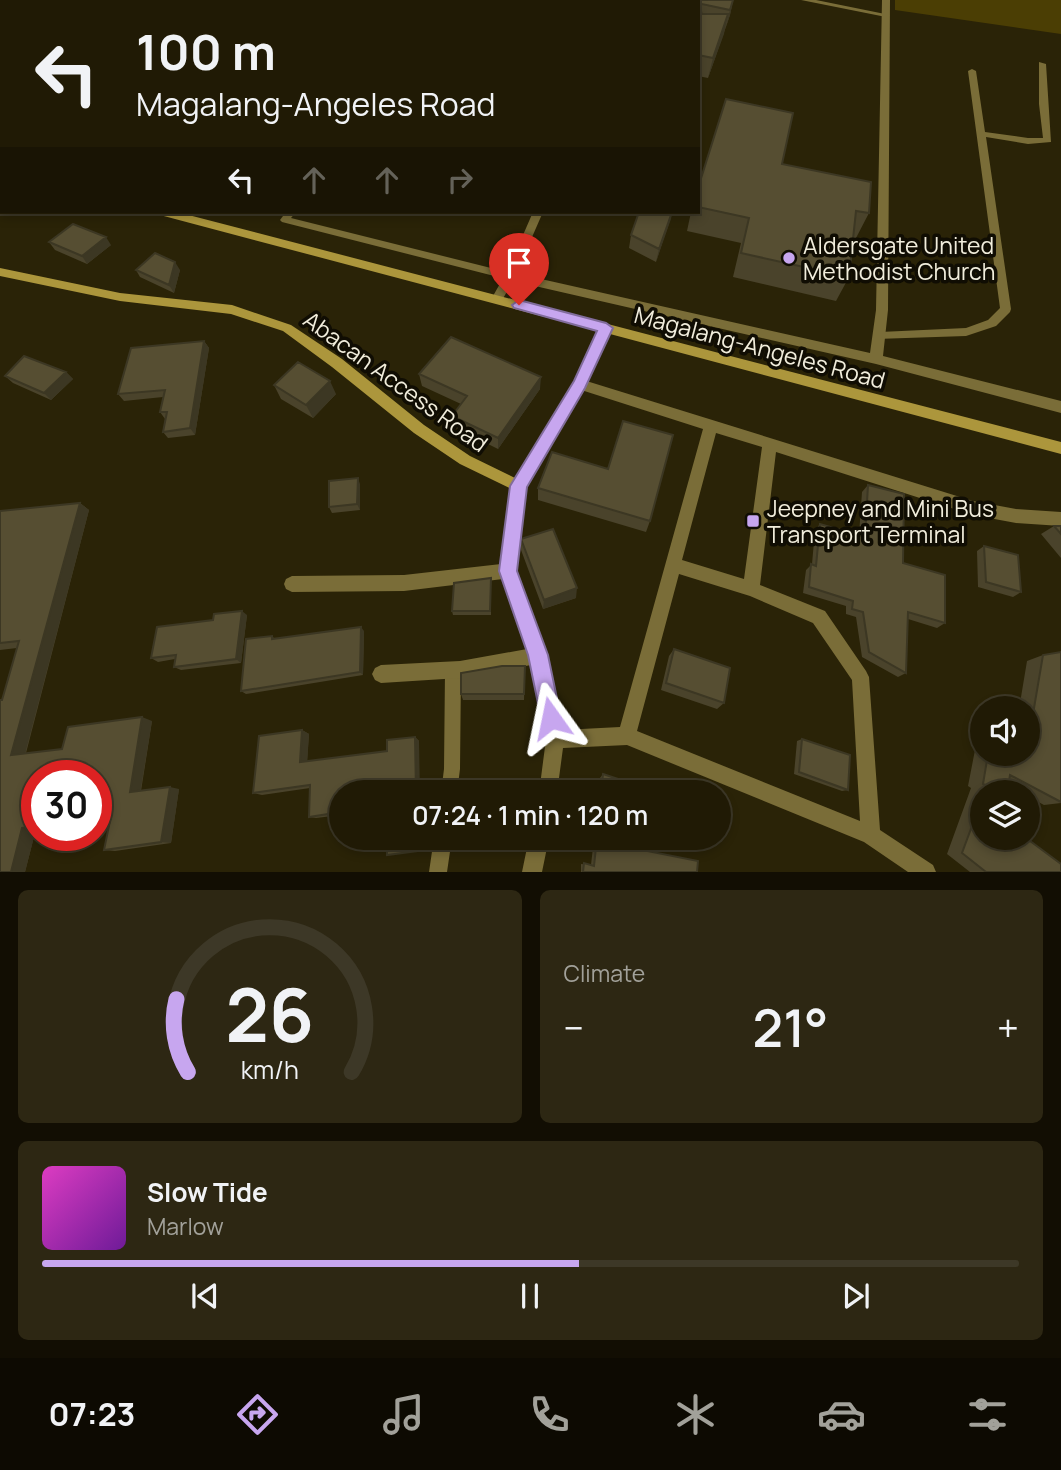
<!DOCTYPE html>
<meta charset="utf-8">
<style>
body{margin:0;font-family:Manrope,sans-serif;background:#2d2713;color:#f1f3f6;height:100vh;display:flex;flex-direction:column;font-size:26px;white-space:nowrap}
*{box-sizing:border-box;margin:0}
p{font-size:23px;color:#a2a19a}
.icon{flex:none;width:38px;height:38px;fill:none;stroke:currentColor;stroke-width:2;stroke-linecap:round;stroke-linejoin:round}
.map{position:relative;height:872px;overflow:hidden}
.side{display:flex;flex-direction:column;gap:18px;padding:18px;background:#120e03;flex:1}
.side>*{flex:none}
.banner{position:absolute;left:0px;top:0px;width:700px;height:214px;box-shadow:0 4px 10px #0003,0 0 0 2px #3d3827;background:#201a05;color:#f1f3f6;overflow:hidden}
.fabs{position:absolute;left:970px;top:696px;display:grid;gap:14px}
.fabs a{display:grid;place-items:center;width:70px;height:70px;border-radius:50%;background:#201a05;box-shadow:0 4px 10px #0003,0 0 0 2px #3d3827;font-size:35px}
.speed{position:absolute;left:21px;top:760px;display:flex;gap:14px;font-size:35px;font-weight:700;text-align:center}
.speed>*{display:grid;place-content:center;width:91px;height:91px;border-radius:50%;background:#201a05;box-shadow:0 4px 10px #0003,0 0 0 2px #3d3827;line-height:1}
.speed .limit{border:10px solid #d22;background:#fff;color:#111}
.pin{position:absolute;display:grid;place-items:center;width:60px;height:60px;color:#fff;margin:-72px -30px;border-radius:50% 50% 50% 0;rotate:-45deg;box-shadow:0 0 7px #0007}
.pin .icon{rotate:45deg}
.me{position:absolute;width:77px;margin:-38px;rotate:348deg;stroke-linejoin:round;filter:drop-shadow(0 0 5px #0008)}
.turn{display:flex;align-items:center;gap:24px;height:147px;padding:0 21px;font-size:32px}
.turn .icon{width:91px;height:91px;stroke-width:2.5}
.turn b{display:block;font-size:49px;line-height:60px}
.lanes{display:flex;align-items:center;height:66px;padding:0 21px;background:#0003;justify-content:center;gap:35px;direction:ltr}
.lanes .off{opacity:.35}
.big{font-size:52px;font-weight:600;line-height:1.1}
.side .card{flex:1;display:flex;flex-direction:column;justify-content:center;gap:10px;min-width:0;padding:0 24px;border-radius:10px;background:#2d2713}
.side .dial{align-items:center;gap:0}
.dial svg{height:182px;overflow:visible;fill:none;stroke:#3d3827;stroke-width:7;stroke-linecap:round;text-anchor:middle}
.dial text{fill:#f1f3f6;stroke:none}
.song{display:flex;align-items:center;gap:21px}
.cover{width:84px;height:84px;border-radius:10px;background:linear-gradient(135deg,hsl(310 70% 55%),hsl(280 70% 35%))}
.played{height:7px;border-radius:4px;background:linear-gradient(90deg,#c7a6ef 55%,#3d3827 55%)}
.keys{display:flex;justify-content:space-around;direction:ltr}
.heat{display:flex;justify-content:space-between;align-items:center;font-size:38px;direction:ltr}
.side .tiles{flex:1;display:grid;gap:18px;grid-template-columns:1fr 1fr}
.card:last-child{grid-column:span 2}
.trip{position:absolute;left:329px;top:780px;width:402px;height:70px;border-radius:35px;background:#201a05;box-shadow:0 4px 10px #0003,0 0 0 2px #3d3827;font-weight:600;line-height:70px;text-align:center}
.tab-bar{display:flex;height:112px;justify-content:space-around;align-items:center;background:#0d0a02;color:#a2a19a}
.tab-bar .icon{width:49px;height:49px}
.tab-bar .active{color:#c7a6ef}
.tab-bar b{font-size:32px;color:#f1f3f6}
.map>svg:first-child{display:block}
</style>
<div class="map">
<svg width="1061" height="872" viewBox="0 0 1061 872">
<rect width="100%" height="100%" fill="#2a2307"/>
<path fill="#4b3e04" d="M895 0H1061V34L895 10Z"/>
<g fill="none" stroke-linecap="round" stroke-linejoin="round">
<path fill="#7a6d38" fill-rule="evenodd" d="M801 0H816L890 15 886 17Z
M1039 62 1046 64 1051 142 1028 144 986 137 1011 309 1010 312 996 326 966 336 876 339 874 336 876 333 880 332 966 328 988 320 1000 308 968 71 972 69 976 71 985 132 1028 138H1043L1039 104Z
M286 212H296L291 218 507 272 533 212H543L515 276 510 280 282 222 280 220Z
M453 663 458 666 461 671 460 769 457 793H441L444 769 445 671 448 666Z
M434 838H452L447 872H429Z"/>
<path fill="#7a6d38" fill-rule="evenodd" d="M882 0H890L888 310 883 356 1061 401V413L876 364 513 281 501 302H493L491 299 493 296 506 273 510 272 870 353 876 310Z
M580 379 973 501 1016 509 1061 512V526L1016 523 973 515 776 452 760 585 825 611 866 671 869 677 880 830 933 865 936 872H908L864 842 627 745 563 748 557 793H539L546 739 531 665 460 678 381 683 375 680 372 674 375 668 381 665 460 661 527 649 503 579 404 591 292 592 286 589 284 584 286 579 292 576 404 575 501 564 511 486 513 481 518 480 523 481 525 486 516 571 547 655 562 730 620 727 703 429 575 388 573 384 575 380ZM716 433 762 447 744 579 682 560ZM679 574 750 596 813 623 852 680 860 821 637 731Z
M529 838H549L542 872H522Z"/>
<path fill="#ac963c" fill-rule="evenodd" d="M0 165H2V171H0Z
M159 212H177L1061 442V454L610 334 585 388 523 491 518 492 460 464 414 433 332 367 283 331 231 314 120 301 0 276V268L120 293 232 305 291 325 342 359 424 425 470 456 515 478 575 382 598 331 160 215Z"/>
</g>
<path fill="#4a432b" d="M733 0 730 15 708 78 698 76V2Z
M782 164 869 213 856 238H853L849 277 836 301 733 277 741 243 687 231 691 212H698V188Z
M639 212H672L656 262 629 248 631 235Z
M49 242 111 245 87 264 55 250Z
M136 270H180L174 293 140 277Z
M204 341 209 348 195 435 168 438 163 432 165 419 160 412 163 397 124 401 118 394Z
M66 372 73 379 51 400 13 383 5 376Z
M419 374 540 389 498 449 454 427 452 416 461 404 422 386Z
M274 385 336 394 313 418 281 399Z
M608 469 650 521 646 532 538 500V488Z
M360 484V510L332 513 329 507Z
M868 485 903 563 945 623 937 628 908 619 906 673 898 677 862 657 856 617 846 614V606L803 593 806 570 812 564 815 530 820 524 859 535 862 492Z
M80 503 89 510 26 753 62 749 152 721 141 791 179 789 171 843 115 851 104 850 110 818 96 820V775H37V828L36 829 25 872H0L2 700 17 648 0 650V511Z
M1054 526H1061V558L1041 534Z
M521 539 576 598 543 609 521 550Z
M984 546 1021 592 1013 597 978 587 977 551Z
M491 578V615H453L452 611Z
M247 615 241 663 181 670 174 667 175 659 158 662 151 658Z
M364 631 363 675 246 694 241 691 272 636 275 639Z
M674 649 724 703 717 709 661 690 669 656Z
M1043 655 1061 803 1044 805 1027 796V793H1021L1008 786 1007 793H982V838L1061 872H970L947 854 971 788 968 786 982 714V754H1027V709H1019L1027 661Z
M525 666 524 700H463L461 694Z
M998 700 1016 709H983V705Z
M302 730 309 734 307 761 387 751 415 737 419 741 341 793V815L316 818 309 817 310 788 262 795 253 793Z
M802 739 848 790 842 791 794 774 797 741Z
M603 774 647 793H599L600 778Z
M594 838H639L637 849 697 872H581V864L591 865Z"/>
<path fill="#3c3723" d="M733 0 730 15 725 30 730 10Z
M728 14 724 34 708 78 713 58Z
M672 212 671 219 656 262 659 249Z
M106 237 111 245 87 264 82 256Z
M175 262 180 270 174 293 169 285Z
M204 341 209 348 195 435 190 428Z
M66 372 73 379 51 400 44 393Z
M541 377 540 389 498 449V438Z
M330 381 336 394 313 418 306 405Z
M358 478 360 484V510L357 504Z
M80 503 89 510 24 758 11 755Z
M577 588 576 598 543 609 544 600Z
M242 611 247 615 241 663 236 659Z
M361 627 364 631 363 675 360 672Z
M142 717 152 721 140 794 130 792Z
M302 730 309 734 307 766 300 762Z
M415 737 419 741 420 793H416Z
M170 787 179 789 171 843 161 842Z
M22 828 36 829 25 872H11Z
M417 838H420L421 851H417Z"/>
<path fill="#564e32" stroke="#3c3723" stroke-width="2" d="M449 0H502L513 2H449Z
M583 0H733L730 10 702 4 699 7 702 14H728L713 58 698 55V2H582Z
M726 99 793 113 782 164 871 182 869 213 856 211 849 277 741 253 749 218 698 207V188Z
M639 212H672L659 249 631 235Z
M73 224 106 237 82 256 49 242Z
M155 253 175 262 169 285 136 270Z
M451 337 541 377 498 438 452 416 467 396 419 374Z
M204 341 190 428 163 432 167 412H160L165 390 118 394 131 348Z
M24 356 66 372 44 393 5 376Z
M298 362 330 381 306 405 274 385Z
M623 421 673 435 650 521 538 488 552 452 608 469Z
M358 478 357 504 329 507V481Z
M868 485 904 494 903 563 945 575V623L908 612 906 673 869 652 863 612 852 609 853 601 809 587 811 564 816 566 820 524 865 537Z
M80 503 11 755 62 749 68 727 142 717 130 792 170 787 161 842 104 850 111 816 96 818V775H37V826L22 828 11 872H0V700H2L19 641 0 643V511Z
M1054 526H1061V534Z
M553 529 577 588 544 600 521 539Z
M984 546 1018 555 1021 592 986 582Z
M491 578 490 611H452L454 583Z
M242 611 236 659 174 667 176 655 151 658 157 627 213 620 214 614Z
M361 627 360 672 241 691 246 639 272 636V639Z
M674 649 730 668 724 703 666 683Z
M1061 652V802L1010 775 1007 793H984L987 786 983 784 988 754H1027V711L1033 714 1043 655Z
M502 666H525L524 694H461V673Z
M998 700 1016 709H997Z
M302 730 300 762 387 751V740L415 737 416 793H341V812L309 817 310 785 253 793 259 736Z
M802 739 850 755 848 790 799 772Z
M603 774 648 789 647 793H601Z
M982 799V838H1026L1061 864V872H986L962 853Z
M387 838H417V851L387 855Z
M597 838H639L637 849 698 861 697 872H583L584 863 594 866Z"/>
<path fill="#c7a6ef" stroke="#816c9b" stroke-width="2" d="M519 300 606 323 613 328 585 388 527 487 517 571 548 655 561 718 558 725 551 728 544 725 541 718 528 655 499 571 510 486 574 381 597 331 514 308 512 305Z"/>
<g fill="#c7a6ef" stroke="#100d03" stroke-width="2.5">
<circle cx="789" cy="258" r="7"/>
<rect x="746" y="514" width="14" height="14" rx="3.5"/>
</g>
<g text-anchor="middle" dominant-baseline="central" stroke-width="7" stroke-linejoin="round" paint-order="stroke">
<g font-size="23" fill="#f1eddc" stroke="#100d03" text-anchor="start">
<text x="803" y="245">Aldersgate United<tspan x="803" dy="26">Methodist Church</tspan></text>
<text x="767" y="508">Jeepney and Mini Bus<tspan x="767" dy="26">Transport Terminal</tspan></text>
</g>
<g font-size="23" fill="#f1eddc" stroke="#100d03">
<text transform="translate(760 347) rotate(15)">Magalang-Angeles Road</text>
<text transform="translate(396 381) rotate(36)">Abacan Access Road</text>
</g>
</g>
</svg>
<div class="fabs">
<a><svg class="icon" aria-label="sound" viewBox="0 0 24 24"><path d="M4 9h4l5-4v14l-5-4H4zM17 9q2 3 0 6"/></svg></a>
<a><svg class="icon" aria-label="layers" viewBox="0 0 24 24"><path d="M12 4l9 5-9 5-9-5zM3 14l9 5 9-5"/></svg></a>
</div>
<div class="speed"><div class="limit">30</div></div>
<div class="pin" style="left:519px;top:305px;background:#d93025"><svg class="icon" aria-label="arrive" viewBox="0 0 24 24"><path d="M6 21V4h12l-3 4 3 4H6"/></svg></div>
<svg class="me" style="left:551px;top:718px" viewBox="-20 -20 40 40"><path d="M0-17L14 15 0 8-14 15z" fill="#c7a6ef" stroke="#fff" stroke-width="4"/></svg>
<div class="trip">07:24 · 1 min · 120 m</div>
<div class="banner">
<div class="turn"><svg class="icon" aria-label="left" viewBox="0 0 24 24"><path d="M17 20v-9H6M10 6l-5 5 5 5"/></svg><div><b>100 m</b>Magalang-Angeles Road</div></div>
<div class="lanes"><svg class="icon" aria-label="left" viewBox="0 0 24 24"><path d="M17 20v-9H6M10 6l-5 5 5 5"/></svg><svg class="icon off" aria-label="ahead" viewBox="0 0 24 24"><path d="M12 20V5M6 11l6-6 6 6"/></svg><svg class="icon off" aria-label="ahead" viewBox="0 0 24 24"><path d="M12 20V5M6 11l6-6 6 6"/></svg><svg class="icon off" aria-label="right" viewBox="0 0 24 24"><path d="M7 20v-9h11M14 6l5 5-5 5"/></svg></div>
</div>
</div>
<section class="side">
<div class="tiles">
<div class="card dial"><svg viewBox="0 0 100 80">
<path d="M14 69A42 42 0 1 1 86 69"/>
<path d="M14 69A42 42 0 0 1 9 37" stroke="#c7a6ef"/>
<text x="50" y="56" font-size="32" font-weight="700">26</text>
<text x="50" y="72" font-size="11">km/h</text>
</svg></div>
<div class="card"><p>Climate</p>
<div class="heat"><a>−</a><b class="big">21°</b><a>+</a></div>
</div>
<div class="card">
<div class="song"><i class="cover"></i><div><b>Slow Tide</b><p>Marlow</p></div></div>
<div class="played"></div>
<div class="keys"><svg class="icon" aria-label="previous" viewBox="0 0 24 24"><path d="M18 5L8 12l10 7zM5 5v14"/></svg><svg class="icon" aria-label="pause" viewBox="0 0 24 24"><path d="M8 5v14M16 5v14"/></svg><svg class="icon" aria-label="next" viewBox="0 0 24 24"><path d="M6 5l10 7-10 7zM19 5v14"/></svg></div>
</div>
</div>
</section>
<nav class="tab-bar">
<b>07:23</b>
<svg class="icon active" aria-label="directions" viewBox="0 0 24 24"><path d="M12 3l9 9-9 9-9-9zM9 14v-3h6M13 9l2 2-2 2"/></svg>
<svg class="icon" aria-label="music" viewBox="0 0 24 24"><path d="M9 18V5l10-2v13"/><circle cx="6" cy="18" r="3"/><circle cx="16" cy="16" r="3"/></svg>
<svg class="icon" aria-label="phone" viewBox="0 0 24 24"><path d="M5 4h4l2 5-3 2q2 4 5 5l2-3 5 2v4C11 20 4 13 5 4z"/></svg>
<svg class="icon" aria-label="climate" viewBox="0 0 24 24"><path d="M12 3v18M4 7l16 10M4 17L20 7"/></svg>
<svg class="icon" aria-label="car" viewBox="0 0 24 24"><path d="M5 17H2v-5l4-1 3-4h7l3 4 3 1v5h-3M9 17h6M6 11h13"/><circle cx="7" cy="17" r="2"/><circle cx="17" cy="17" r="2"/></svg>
<svg class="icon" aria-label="filters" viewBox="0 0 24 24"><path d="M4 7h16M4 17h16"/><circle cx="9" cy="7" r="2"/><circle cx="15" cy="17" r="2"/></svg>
</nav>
